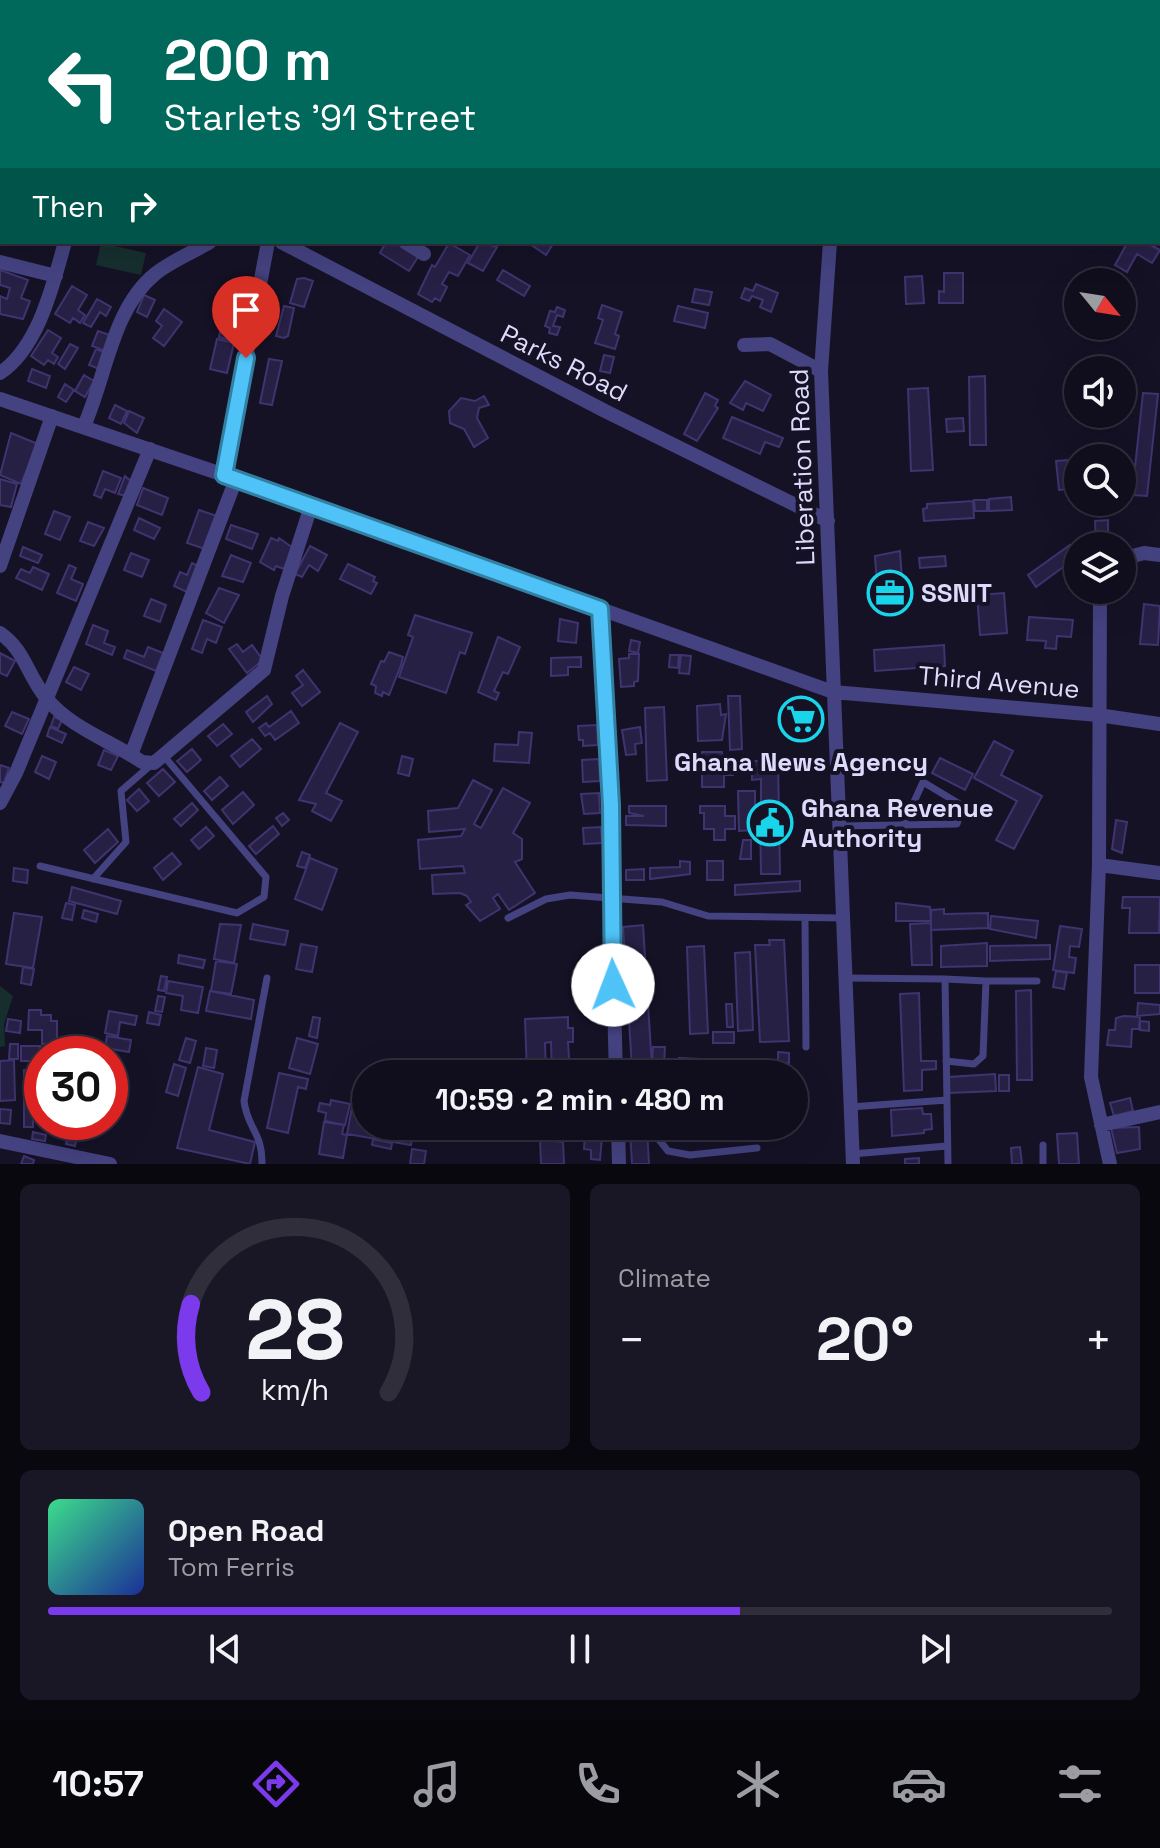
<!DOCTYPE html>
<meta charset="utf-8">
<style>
body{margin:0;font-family:"Space Grotesk",sans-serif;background:#191725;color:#f1f3f6;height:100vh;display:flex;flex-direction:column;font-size:30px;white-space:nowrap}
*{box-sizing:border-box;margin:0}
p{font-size:26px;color:#9c9ca3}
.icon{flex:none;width:44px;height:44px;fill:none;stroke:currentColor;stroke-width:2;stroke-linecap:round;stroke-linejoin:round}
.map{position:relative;height:1164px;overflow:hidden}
.side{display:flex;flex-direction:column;gap:20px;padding:20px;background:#09080f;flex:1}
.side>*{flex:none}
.guide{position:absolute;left:0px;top:0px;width:1160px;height:244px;box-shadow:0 8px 32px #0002,0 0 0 2px #302e3b;background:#00695c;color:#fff;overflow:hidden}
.needle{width:52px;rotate:120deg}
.fabs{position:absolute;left:1064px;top:268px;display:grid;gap:16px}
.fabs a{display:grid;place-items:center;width:72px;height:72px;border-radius:50%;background:#100e1c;box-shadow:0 8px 32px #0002,0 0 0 2px #302e3b;font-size:40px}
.speed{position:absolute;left:24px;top:1036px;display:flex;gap:16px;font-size:40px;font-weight:700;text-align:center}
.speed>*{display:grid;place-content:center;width:104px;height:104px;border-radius:50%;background:#100e1c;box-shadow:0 8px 32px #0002,0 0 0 2px #302e3b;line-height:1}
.speed .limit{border:12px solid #d22;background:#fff;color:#111}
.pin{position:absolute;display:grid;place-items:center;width:68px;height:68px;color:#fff;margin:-82px -34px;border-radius:50% 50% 50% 0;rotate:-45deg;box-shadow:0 0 8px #0007}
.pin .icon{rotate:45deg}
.me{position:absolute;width:88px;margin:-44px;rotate:358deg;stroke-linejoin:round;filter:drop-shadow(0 0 6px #0008)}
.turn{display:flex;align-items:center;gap:28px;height:168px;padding:0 32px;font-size:36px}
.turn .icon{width:104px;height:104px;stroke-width:2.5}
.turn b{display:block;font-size:56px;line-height:68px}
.then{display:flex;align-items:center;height:76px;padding:0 32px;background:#0003;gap:16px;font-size:30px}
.big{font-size:60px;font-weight:600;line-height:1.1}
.side .card{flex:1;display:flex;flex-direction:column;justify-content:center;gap:12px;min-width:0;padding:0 28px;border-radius:12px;background:#191725}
.side .dial{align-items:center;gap:0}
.dial svg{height:208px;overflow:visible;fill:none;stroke:#302e3b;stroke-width:7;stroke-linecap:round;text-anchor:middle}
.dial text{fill:#f1f3f6;stroke:none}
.song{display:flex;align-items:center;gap:24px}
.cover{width:96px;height:96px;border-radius:12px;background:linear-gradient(135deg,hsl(150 70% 55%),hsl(230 70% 35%))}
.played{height:8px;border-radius:4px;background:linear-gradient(90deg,#7c3aed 65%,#302e3b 65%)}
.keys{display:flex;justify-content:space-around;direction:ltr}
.heat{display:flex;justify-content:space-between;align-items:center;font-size:44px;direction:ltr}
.side .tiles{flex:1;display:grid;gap:20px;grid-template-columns:1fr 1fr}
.card:last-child{grid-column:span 2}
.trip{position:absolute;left:352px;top:1060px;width:456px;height:80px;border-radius:40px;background:#100e1c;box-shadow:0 8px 32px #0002,0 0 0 2px #302e3b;font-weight:600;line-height:80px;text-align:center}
.menu{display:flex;height:128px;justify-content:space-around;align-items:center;background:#06060b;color:#9c9ca3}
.menu .icon{width:56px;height:56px}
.menu .selected{color:#7c3aed}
.menu b{font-size:36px;color:#f1f3f6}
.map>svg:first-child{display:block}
</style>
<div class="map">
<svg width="1160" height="1164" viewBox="0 0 1160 1164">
<rect width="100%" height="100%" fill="#151226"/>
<path fill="#162f2e" d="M101 243 146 253 141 275 96 265Z
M0 986 13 996 4 1024 5 1046 0 1047Z"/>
<path fill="#272045" stroke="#3f346f" stroke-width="2" d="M386 242H400L420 254 409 271 380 253Z
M480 242 497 247 483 271 468 263Z
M527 242H550L553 244 546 255Z
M1124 242H1145L1160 250 1152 263 1137 254 1127 272 1115 265 1125 247Z
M449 243 470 255 458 276 449 272 442 284 447 287 440 301 435 298 432 302 418 294 432 265 435 267Z
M0 270 28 280 21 298 30 301 23 319 0 314V296L7 299 10 288 0 285Z
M503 270 530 286 524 296 497 280Z
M944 273H963V303H939V291L944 292Z
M922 276 924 303 906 304 905 277Z
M304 278 313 281 304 307 290 303 297 279Z
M756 284 778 293 771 312 760 307 763 300 752 296 749 301 741 298 745 288 753 291Z
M72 286 87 295 78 310 85 315 80 323 73 318 70 323 55 314Z
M695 289 712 292 709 305 692 302Z
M144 295 155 300 147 317 137 312Z
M97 299 111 307 106 316 100 312 91 327 83 323Z
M602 305 622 312 615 334 619 336 615 349 595 343 603 320 598 318Z
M284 306 294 308 288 336 284 338 276 336Z
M678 306 708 313 705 328 674 321Z
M557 307 565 310 563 317 557 315 553 326 560 327 557 335 549 333 550 328 545 326 550 311 555 312Z
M164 309 182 322 164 346 153 338 162 326 156 321Z
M222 323 233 325 230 340 219 337Z
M48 330 61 338 52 353 58 357 54 364 48 360 44 365 31 356Z
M98 331 115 337 108 352 92 346Z
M217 339 234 343 227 373 210 369Z
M70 344 78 348 65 369 58 364Z
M96 349 106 353 99 369 89 365Z
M604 355 614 357 610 373 600 371Z
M269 359 282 361 272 405 260 403Z
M32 369 50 376 46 388 28 381Z
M84 375 94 381 85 397 75 391Z
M985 376 986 445H970L969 377Z
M745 381 771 395 763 411 746 403 743 410 730 403Z
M65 384 74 390 66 402 58 397Z
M928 388 933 470 911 471 908 389Z
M705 393 718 400 715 406 718 408 697 441 684 434Z
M1143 393 1158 394 1147 496 1132 495Z
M484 396 489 405 479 408 477 418 488 438 474 447 464 429 450 423 449 411 461 398 475 401Z
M115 405 127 411 121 424 109 418Z
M129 411 144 418 137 433 124 423Z
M732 417 783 438 779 447 765 442 760 454 723 438Z
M963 418 964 431 947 432 946 419Z
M11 433 38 444 21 484 0 475Z
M1069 460 1071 489 1059 490 1056 461Z
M103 471 121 478 115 493 105 489 101 498 94 495Z
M125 476 132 482 127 495H122L118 494Z
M0 479 17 484 11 507 0 505Z
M143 488 168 498 162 515 137 505Z
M1011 497 1012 510 989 511V499Z
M974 500H987V511H975Z
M973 501 974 518 924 521 923 509 927 508V504Z
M199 510 217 516 205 549 187 543Z
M54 511 70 517 60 540 45 534Z
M139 518 160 528 154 539 134 530Z
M1108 520V542L1096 543 1095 521Z
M88 522 104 528 94 546 80 541Z
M231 525 258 534 252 549 226 539Z
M271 538 278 541 279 538 293 548 284 569 276 566 274 570 260 562Z
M1070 545 1078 556 1036 587 1028 575Z
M310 546 327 555 318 571 309 565 302 577 295 574Z
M23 547 42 555 38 563 20 556Z
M900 551 904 610 879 613 875 556Z
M131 553 149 560 142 577 124 570Z
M231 555 251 563 243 582 222 576Z
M945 556 946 566 920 568 919 558Z
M192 563 200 567 189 593 174 586 180 572 187 575Z
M348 564 375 577 373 581 377 583 371 594 340 579Z
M69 565 76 568 71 579 83 584 76 601 57 593Z
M33 567 49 574 42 590 16 578 21 569 30 573Z
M219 588 239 595 224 623 206 613Z
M1004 593 1007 633 980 635 977 595Z
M151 599 166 605 160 622 144 616Z
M1144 604 1160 606 1158 645 1140 644Z
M415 615 472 633 465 654 460 652 446 693 399 677 413 637 408 635Z
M1029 617 1073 620 1071 637 1057 636 1056 649 1045 648 1046 641 1027 640Z
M560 619 578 623 576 643 558 641Z
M203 620 222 627 216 643 207 639 202 653 192 649Z
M93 625 108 631 104 643 115 647 112 655 86 644Z
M498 637 520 647 508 674 503 672 494 691 499 693 496 700 478 692Z
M631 640 640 642 638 653 629 651Z
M237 644 243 652 252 645 263 660 247 673 229 649Z
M944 645 945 666 875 671 874 650Z
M148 647 163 653 156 671 124 658 127 650 144 657Z
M389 652 403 657 401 665 389 695 383 692 382 696 375 693 376 686 371 684 381 661 384 662Z
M0 653 15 661 7 676 0 673Z
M629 654H639L638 681 634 682V686L621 687 619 659 629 658Z
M670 655H679L678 668 669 667Z
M681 655 691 656 689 674 679 673Z
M581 657V667H568V675L551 676V658Z
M74 667 89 674 81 690 66 682Z
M303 670 320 692 302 706 292 693 303 685 296 676Z
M267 696 272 704 253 722 246 712Z
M728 696H740L742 749 730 750Z
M720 704 721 715 726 714 722 740 698 741 697 706Z
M664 707 667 780 647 781 645 708Z
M291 711 299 723 275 740 270 733 265 736 259 728 266 723 269 727Z
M12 712 29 719 22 734 5 726Z
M54 717 62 720 58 729 51 726Z
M340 723 358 732 326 793 342 801 331 821 312 811 316 804 299 800Z
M223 724 232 734 217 746 208 736Z
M597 725 598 745 583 746V740H579L578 726Z
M50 727 66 734 62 743 47 736Z
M640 727 642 743 635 744 636 754 626 755 622 730Z
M519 732 532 733 529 763 494 761 495 744 518 745Z
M252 739 261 749 240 767 231 756Z
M994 741 1013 751 1001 775 1042 796 1014 849 996 840 1017 801 974 778Z
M192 749 201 760 187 772 177 761Z
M104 750 118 756 111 770 98 765Z
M702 752H722V764H733V775H724V787H702Z
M42 756 56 762 49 779 35 772Z
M402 756 413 759 409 776 398 773Z
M940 758 973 774 965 790 932 773Z
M599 759 600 781 583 782 582 760Z
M752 761H778L780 874H761L760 815H754V830L739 831 738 791H755V805H761V779L752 780Z
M0 765 9 768 4 783 0 782Z
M163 769 175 782 159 796 147 783Z
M220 777 228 786 212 800 204 791Z
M473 780 492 790 474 824 481 828 503 788 530 803 513 833 522 839V859L515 862 535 893 509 910 498 894 493 898 500 909 480 921 466 905 471 902 467 896 460 893 433 894 432 875 465 873 463 866 420 869 418 840 461 836 465 829 429 832 428 811 458 808Z
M139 789 149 801 137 811 127 800Z
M243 792 254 805 233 824 222 810Z
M599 793 600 813 584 814 581 794Z
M192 803 198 810 181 826 174 819Z
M629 806H666V826L626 825V816H644L629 813Z
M700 806H725V816H735V829H725V840H714V829H704V813H700Z
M283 813 289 820 282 826 276 818Z
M1116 820 1127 822 1122 853 1112 849Z
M273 826 279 834 256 854 249 846Z
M206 827 214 836 199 849 191 840Z
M601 827 602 843 584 844 583 828Z
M108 829 118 842 95 863 84 850Z
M743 840H751V859H740Z
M302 852 310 855 305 868 297 866Z
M172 853 181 864 163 880 154 868Z
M310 858 337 869 322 910 295 899Z
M680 861 690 862V874L650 879V868L680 867Z
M707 861H723V880H707Z
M14 868 28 870 27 883 13 881Z
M644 869V880H626V870Z
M800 881V891L735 895V885Z
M72 887 121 901 117 914 69 901Z
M1123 897H1160L1159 933H1129L1130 908H1122Z
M66 903 75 905 72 920 62 918Z
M896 903 930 907 931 921H896Z
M944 909V914L988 913V928L931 930V910Z
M84 910 98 914 96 922 82 918Z
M14 913 42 917 33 968 6 964Z
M991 916 1038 921 1036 938 990 929Z
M931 923 932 965H912L910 924Z
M220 924 241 925 234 963 214 959Z
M253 924 288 931 285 945 250 939Z
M643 925 652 1067 632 1068 623 927Z
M1060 926 1082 929 1079 947 1070 946 1069 957 1076 958 1074 973 1053 970Z
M769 940H784L789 1041 760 1042 755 945H770Z
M987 943V966L941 967V946Z
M301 944 317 947 312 972 296 969Z
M1050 945V959L990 961V946Z
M704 946 708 1033 690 1034 687 947Z
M750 952 753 1030 738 1031 735 953Z
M179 955 205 960 203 968 178 963Z
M216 961 237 964 231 994 211 991Z
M1135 965H1160V993H1135Z
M23 967 34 969 31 985 21 983Z
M1056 971 1067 973 1064 989 1053 987Z
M161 976 167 977 164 991 158 990Z
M168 981 203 987 198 1013 181 1010 183 996 166 993Z
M1031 990 1032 1080H1017L1016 991Z
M210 991 254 1000 251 1019 206 1011Z
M919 993 921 1061H936V1069L922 1070V1090L904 1091 900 994Z
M158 996 165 997 162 1012 155 1011Z
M1138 1003 1160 1005V1014L1137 1016Z
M726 1004H732L733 1027H727Z
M29 1010H41V1015H51V1021H57V1044H42V1030H28Z
M109 1011 137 1016 135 1025 120 1022 118 1036 105 1033Z
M149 1012 161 1015 159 1025 147 1023Z
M1124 1016 1140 1017 1139 1029H1132L1131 1047 1107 1045 1109 1030H1115L1116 1018Z
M313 1017 320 1018 317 1038 309 1036Z
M568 1017V1028H573V1042H568L570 1074H552L551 1042 545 1043 546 1074H527L525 1019Z
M8 1019 21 1021 20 1033 6 1031Z
M1140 1021 1149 1022V1031L1140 1030Z
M713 1032H734V1043H713Z
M107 1036 131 1040 129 1052 105 1048Z
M186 1038 196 1041 190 1063 179 1060Z
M297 1038 318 1044 310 1074 289 1068Z
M10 1044H18V1059H9Z
M21 1046H40V1061H21Z
M42 1047H58V1054H42V1059Z
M653 1047H665L664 1065 652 1064Z
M206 1048 217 1050 214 1068 203 1066Z
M778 1052 789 1053V1063H778Z
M679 1058 701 1059V1074H679Z
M14 1060 15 1100 0 1101V1061Z
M174 1064 186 1068 178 1096 166 1092Z
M789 1065V1074H766V1066Z
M198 1067 223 1074 209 1130 255 1142 250 1164 177 1148Z
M36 1069 37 1083 24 1084V1070Z
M279 1073 308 1079 306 1089 298 1087 288 1133 267 1128Z
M995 1074 996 1091 949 1093 948 1077Z
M999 1075H1009V1091H999Z
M24 1090H38V1098H33V1127H24Z
M1130 1098 1133 1111 1114 1116 1110 1103Z
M331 1100 350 1104 345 1125 325 1121 326 1113 318 1111 320 1103 330 1105Z
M352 1107 366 1109V1126H414L411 1145 347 1134Z
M922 1108 923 1114H931L932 1129 924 1130V1133L892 1136 891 1110Z
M0 1109 11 1110 10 1124 0 1123Z
M324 1122 344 1125 342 1134 347 1135 343 1158 319 1154Z
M679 1126H701V1132H679Z
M1139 1127 1140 1149 1117 1153 1111 1128Z
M647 1129 649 1164H632L630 1130Z
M33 1132 46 1135 45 1141 32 1139Z
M1077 1133 1079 1164H1059L1057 1134Z
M68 1134 77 1136 75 1146 66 1144Z
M585 1135 602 1136 600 1160 591 1159V1150L584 1149Z
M373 1139 392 1143 391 1149 372 1145Z
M540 1139 563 1142 564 1164H541Z
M1020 1147 1022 1164H1012L1011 1148Z
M412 1149 426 1151 424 1164H410Z
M24 1156 34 1160 33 1164H21Z
M919 1158V1164H905V1159Z"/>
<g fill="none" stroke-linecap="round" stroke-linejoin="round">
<path stroke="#444280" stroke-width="7" d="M839 826 957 824 963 806 923 782 903 826
M40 866 237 913 264 897 266 877 163 755
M93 879 126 842 121 791 152 764
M508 918 546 899 570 895 662 902 708 916 841 918
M805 918 806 1047
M846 978 945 979 948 1164
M945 979 986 981
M946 1061 974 1064 983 1056 986 981H1037
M850 1107 947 1100
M648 1126 668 1151 690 1155 757 1148
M1043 1145V1164
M852 1154 947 1146
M262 1164C263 1133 247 1128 244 1101L267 978"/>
<path stroke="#444280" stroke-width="14" d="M634 0 637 2
M100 2 101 0
M314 2V0
M853 2V0
M281 242 605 411 828 521
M405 242 424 254
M830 242 821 371 853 1164
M0 262 56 276
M744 345 770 344 821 371
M0 373C39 347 53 284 65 242
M0 399 236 479 833 692 1098 715 1160 724
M84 426C106 377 112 309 155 274 171 261 192 253 210 242
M224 475 268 242
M1122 559 1144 553 1160 555
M0 566 52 416
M1100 590 1099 865 1091 1077 1110 1164
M600 609C601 675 610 739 611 805 613 895 613 984 616 1074
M0 633C25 650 28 677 47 699 71 728 111 741 142 762L154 763 264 670 282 596 311 506
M131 755 236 479
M0 803 16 773 150 449
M1099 865 1160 873
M1101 1125 1160 1112
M618 1126 619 1164
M0 1141 110 1164"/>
</g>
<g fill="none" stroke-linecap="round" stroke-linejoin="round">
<g stroke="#337fa1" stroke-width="20">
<path id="route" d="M246 358 224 475 600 609 611 805 613 985"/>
</g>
<use href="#route" stroke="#4fc3f7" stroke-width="14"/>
</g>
<defs>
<g id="office-ring" transform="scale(2.3)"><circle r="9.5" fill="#151226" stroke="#19d5e9" stroke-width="1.5"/><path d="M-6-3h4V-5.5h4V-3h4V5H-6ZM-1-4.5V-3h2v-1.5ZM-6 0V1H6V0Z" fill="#19d5e9"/></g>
<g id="supermarket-ring" transform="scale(2.3)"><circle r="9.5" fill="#151226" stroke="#19d5e9" stroke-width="1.5"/><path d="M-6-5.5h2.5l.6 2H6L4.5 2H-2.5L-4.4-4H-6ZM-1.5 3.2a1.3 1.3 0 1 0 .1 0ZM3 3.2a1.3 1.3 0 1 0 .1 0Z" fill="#19d5e9"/></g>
<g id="civic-ring" transform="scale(2.3)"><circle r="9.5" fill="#151226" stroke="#19d5e9" stroke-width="1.5"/><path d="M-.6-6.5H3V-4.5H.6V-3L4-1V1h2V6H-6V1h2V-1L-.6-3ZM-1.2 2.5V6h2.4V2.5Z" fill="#19d5e9"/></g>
</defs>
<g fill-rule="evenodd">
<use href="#office-ring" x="890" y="593"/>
<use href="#supermarket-ring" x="801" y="719"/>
<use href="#civic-ring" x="770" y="823"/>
</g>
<g text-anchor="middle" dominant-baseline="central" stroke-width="8" stroke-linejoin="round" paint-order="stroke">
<g font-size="26" fill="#dedafb" stroke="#151226">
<text transform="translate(564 363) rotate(27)">Parks Road</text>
<text transform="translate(802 467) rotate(-92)">Liberation Road</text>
<text transform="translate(999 682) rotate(5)">Third Avenue</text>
</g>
<g font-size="26" font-weight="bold" fill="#dedafb" stroke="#151226" text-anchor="start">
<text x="921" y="593">SSNIT</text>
<text x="801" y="762" text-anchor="middle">Ghana News Agency</text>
<text x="801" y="808">Ghana Revenue<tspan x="801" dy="30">Authority</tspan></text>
</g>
</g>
</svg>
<div class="fabs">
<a><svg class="needle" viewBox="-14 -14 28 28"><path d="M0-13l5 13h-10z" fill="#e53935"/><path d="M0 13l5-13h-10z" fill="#9c9ca3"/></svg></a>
<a><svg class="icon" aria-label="sound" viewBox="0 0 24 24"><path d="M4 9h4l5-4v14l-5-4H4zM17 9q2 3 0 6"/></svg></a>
<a><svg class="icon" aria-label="search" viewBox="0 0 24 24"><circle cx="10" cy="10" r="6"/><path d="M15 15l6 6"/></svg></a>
<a><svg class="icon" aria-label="layers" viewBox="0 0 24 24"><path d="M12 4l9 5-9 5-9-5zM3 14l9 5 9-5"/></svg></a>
</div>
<div class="speed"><div class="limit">30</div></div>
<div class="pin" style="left:246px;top:358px;background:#d93025"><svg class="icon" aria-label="arrive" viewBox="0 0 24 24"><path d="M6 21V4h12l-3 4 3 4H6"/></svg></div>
<svg class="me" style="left:613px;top:985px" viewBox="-20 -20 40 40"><circle r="19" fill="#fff"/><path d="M0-13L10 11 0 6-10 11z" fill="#4fc3f7"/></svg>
<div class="trip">10:59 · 2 min · 480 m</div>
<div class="guide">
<div class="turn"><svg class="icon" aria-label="left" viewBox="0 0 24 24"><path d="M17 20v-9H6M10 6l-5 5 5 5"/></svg><div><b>200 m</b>Starlets '91 Street</div></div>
<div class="then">Then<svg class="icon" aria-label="right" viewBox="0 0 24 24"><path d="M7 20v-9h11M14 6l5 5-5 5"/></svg></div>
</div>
</div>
<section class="side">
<div class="tiles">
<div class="card dial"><svg viewBox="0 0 100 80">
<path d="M14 69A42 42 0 1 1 86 69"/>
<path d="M14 69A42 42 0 0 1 10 35" stroke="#7c3aed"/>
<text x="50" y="56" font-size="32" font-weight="700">28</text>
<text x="50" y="72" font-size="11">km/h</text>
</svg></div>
<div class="card"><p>Climate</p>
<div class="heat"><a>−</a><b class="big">20°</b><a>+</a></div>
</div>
<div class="card">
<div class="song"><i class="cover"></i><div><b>Open Road</b><p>Tom Ferris</p></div></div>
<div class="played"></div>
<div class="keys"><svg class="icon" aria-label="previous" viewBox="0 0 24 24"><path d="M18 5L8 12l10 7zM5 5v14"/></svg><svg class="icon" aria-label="pause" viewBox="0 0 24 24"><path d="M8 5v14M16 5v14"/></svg><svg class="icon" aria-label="next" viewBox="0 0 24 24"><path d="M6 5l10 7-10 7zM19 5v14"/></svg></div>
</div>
</div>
</section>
<nav class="menu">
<b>10:57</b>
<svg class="icon selected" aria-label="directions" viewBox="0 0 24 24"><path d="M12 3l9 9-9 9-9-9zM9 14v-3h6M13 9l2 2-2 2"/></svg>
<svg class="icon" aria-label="music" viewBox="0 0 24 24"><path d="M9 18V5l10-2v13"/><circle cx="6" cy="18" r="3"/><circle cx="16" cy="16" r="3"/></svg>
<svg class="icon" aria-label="phone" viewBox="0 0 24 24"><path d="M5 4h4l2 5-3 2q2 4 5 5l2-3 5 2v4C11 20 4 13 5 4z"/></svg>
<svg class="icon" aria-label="climate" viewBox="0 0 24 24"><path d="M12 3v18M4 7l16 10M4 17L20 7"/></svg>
<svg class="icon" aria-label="car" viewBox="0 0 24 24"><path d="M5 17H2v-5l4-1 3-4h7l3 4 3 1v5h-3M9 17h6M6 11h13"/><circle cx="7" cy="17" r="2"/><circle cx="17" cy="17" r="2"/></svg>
<svg class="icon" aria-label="filters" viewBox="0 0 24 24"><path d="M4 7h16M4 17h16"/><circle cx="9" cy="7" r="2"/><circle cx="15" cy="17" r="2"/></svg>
</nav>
